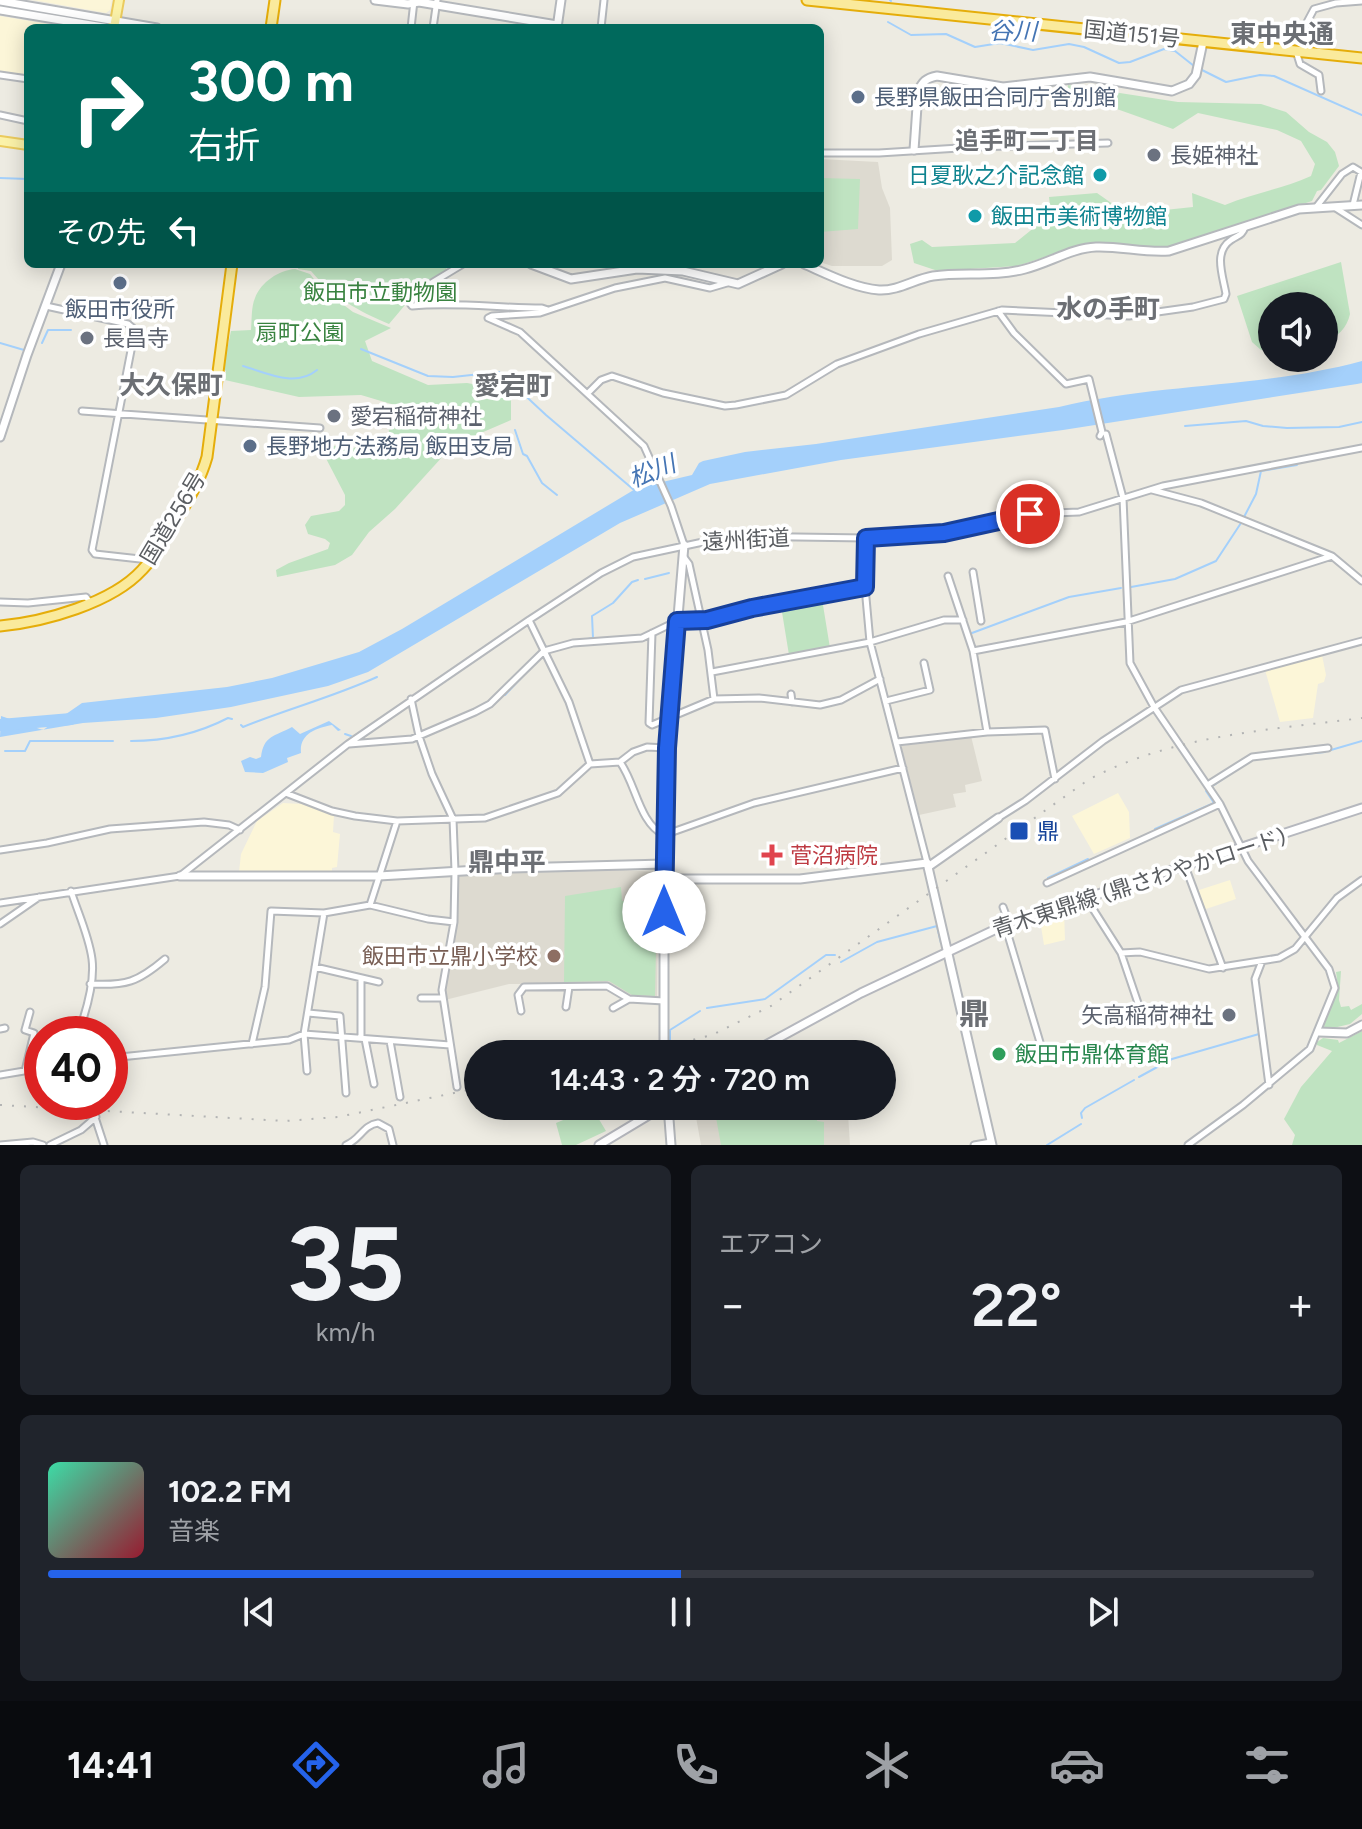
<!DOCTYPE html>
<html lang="ja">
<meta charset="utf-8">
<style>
body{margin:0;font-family:Figtree,"Noto Sans JP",sans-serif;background:#20242c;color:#f1f3f6;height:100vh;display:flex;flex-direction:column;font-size:30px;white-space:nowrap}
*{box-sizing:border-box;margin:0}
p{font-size:26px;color:#9ea1a6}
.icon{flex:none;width:44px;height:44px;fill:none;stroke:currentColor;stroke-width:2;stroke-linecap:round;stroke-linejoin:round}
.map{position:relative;height:1145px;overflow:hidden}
.drawer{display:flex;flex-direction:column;gap:20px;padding:20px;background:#0d0f14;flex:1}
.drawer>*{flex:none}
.top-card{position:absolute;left:24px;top:24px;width:800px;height:244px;border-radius:12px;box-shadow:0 4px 20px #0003;background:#00695c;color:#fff;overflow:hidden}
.tools{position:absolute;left:1258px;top:292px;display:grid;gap:16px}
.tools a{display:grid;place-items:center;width:80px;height:80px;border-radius:50%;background:#171b24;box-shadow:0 4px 20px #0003;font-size:40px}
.speed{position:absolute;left:24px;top:1016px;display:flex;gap:16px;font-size:40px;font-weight:700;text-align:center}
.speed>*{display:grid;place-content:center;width:104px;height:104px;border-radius:50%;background:#171b24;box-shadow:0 4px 20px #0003;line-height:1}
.speed .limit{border:12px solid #d22;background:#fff;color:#111}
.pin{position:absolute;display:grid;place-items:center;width:68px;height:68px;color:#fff;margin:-34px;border:4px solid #fff;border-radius:50%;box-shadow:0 2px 8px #0007}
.me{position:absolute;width:88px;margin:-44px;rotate:0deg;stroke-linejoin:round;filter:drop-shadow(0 0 6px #0008)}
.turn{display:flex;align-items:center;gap:28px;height:168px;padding:0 32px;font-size:36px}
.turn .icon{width:104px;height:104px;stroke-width:2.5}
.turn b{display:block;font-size:56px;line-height:68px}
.then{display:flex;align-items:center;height:76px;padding:0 32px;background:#0003;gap:16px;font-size:30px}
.big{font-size:60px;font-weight:600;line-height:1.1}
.drawer .widget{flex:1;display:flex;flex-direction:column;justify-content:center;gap:12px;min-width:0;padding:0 28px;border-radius:12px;background:#20242c}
.drawer .dial{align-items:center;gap:0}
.dial b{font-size:104px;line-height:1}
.song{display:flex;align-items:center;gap:24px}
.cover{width:96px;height:96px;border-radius:12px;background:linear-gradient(135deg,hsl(160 70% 55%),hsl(350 70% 35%))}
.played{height:8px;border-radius:4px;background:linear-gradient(90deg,#2563eb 50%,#363941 50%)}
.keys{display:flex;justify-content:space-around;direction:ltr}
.heat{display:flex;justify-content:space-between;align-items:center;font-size:44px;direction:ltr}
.drawer .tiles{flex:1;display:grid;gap:20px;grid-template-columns:1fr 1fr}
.widget:last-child{grid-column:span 2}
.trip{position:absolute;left:464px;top:1040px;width:432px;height:80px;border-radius:40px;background:#171b24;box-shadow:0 4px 20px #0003;font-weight:600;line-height:80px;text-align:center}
.menu{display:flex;height:128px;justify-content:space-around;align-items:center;background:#090b0e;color:#9ea1a6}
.menu .icon{width:56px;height:56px}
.menu .selected{color:#2563eb}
.menu b{font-size:36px;color:#f1f3f6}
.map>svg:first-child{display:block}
</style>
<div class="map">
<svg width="1362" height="1145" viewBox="0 0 1362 1145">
<rect width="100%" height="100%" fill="#edebe2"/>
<path fill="#fcf6d8" d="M33 0H112L110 10 106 13Z
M0 16 24 20 71 28H28V75L0 71Z
M1322 655 1326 675 1324 682 1318 684 1313 718 1280 722 1265 670Z
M1118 793 1129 812 1130 838 1094 854 1072 816Z
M283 803 302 804 334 815 333 832 340 834 337 867 332 868V874L239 872 241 854 257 821Z
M1230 880 1236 899 1203 910 1196 891Z
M1064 911 1065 940 1044 945 1040 920Z"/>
<path fill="#dddad0" d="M820 159 878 162 882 188 890 208 892 260 882 266H832L820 262Z
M971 736 982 781 965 785 966 792 953 794 956 807 919 815 901 746Z
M609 869 654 872 659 878 657 999 632 997 607 984H509L445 1000 443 989 454 924 457 874Z
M725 1106H803L817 1110 843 1111 848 1114 850 1145H701L696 1117Z"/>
<path fill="#bfe3c1" d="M1068 85 1178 102 1261 104 1286 112 1309 132 1327 142 1335 152 1339 166 1321 190 1317 191 1312 201 1175 246 1073 248 1017 266 938 271 914 263 910 244 922 240 932 247 1015 243 1051 214 1049 197 1097 193 1127 214 1193 207 1192 193 1225 205C1253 193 1283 189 1311 176L1315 164 1301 141 1277 130 1198 113 1173 129 1114 108 1067 101Z
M820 178 860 179 858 229 820 232Z
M1341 262 1350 314C1347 328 1337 338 1324 342V306H1272V350H1261L1252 342 1237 296Z
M299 264H447L446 271C416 288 411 299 389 324 358 311 333 297 311 271L298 269Z
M295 269 310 274 320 287 353 312 391 328 365 341 372 361 428 385 467 383 511 391V420L453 445 395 509 369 532 352 555 335 565 277 577 276 570 289 563 328 549 330 543 325 539 308 534 305 525 311 516 339 511 345 505V495L318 443 351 449 374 441 390 442 388 422 410 416 408 409 361 395 299 397 225 380 226 371 223 369 231 331 251 330C252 320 251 307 255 298 261 282 279 270 295 269Z
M822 599 830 648 789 655 781 606Z
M621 887 622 901 657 899 655 996 632 995 609 981 564 982 565 896Z
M1341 971 1339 1000 1341 1007 1349 1006 1351 1010 1362 1004V1014L1350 1024 1325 1030 1324 1026 1338 986 1336 972Z
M1362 1031V1145H1292L1295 1135 1284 1119 1301 1087 1332 1051 1317 1045V1042L1323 1038 1338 1040 1339 1043Z
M569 1106H591L606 1131 576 1145H562L556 1123 568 1118Z
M731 1106H769L770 1108 799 1106 817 1113V1121L824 1122V1145H721L715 1112Z"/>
<path fill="#a4d0fb" d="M1362 361V383L1357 384 1063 430 841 460 710 484 620 523 368 672 328 686 231 707 156 718 83 723 0 737 1 716 43 730 82 703 227 687 272 678 359 652 402 629 637 488 692 475 699 463 703 461 745 452 816 444 1059 407C1158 383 1263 388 1362 361Z
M329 721 341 730 338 731 332 725C316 728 299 734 301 753L287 758 288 762 263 773 245 772 241 761 250 757 256 759 261 757C264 735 274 737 292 727L300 734Z"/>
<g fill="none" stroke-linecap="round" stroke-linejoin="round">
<path stroke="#a4d0fb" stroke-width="2" d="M890 0 891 1
M888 22 911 35 946 34 975 47 1000 43 1033 50 1069 44 1084 47 1119 63 1130 62 1164 49 1175 51 1194 66
M1200 69 1226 82 1260 75 1274 76 1362 115
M0 178 28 179
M0 343 24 350
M42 343 48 330H71
M361 349 428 376 453 377 499 372 503 375 546 415 634 490
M243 366C267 373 295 388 317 370
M1185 426 1246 421 1263 426 1287 428 1339 427 1362 422
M515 430 523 454 527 456 542 483 557 495
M1244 517 1256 494 1261 471 1297 465
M645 579 669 573
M1131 587 1175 579 1216 561 1241 523
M972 633 1069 597 1121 588
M583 640 593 638 592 616 613 603 632 582 638 580
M505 695 534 664
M241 725 243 727C287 709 333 697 377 677
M345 734 351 736
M131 741C164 741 199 733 228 718L232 719
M1331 750 1362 741
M5 751H25L30 741H113
M1281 756 1325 752
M1214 785 1233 772
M1155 829 1214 803 1206 791
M1048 878 1088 859
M841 962 877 942 937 926 941 943
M1254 976 1255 1002
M707 1008 765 999 826 955H835
M1256 1009V1011
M670 1054V1030L700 1011
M1139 1077 1172 1059 1259 1034 1257 1017
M1082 1118 1081 1113 1085 1108 1134 1080
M1047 1145 1081 1124"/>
<path stroke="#a4d0fb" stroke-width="12" d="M0 725 71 719"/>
<g stroke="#b5b8bc" stroke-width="9">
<path id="minor" d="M411 28 414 1
M433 28 437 0
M601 28 604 0
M1296 51 1300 64 1319 75 1321 91
M1304 51 1306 24 1314 9 1336 3 1362 1
M0 75 28 79
M0 115 28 121
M820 153H879L975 147 1108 143
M1317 206 1342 174 1353 167 1361 172 1353 205
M1334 207 1362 225
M463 264 420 290 409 302 412 306C455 302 498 308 542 308L548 310
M46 306 128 324 135 330 92 550 95 554 149 560
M998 311 1014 333 1066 384 1089 379 1102 432 1100 436
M588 393 601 380 612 376 663 393 725 406 736 405 786 395 837 364 919 334 1002 310 1129 316 1193 307 1224 299 1226 294C1223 276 1213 252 1231 240 1238 235 1242 236 1245 227
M82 411 320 428
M1106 434 1123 498 1130 663 1154 707 1220 804 1248 861 1329 969 1335 988 1310 1049 1243 1105 1188 1145
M1152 490 1201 503 1332 556 1362 581
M866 538 865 587 870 642 928 866
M684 545 671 506 644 446 520 332 488 318 492 316 540 313 615 288 665 278 710 288 727 283
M683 556 689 564 708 650 714 699
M973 572 981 621
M0 602 28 603 86 597 90 602
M529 620 569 702 590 764
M652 633 649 723 652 725 714 699 759 698 820 705 841 700 880 679
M973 651 1126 622 1332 556
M712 672 870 642 944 620H963
M791 694 792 702
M411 699 419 736 432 774 453 819 455 871 454 922 442 990 457 1087
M886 701 930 690 924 663
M987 732 1045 730 1055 779
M897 742 987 732 973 651 948 576
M349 744 412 739 475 712 490 704 544 651 573 643 642 638 677 621 707 620 752 608 865 587
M620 762C636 784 639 823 664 835L754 803 903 768
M1209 784 1252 757 1328 748
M288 794 332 811 355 816 397 821 485 818 558 793 590 764 620 762 633 752 647 747 667 748
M998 818 1025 801 1103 741 1181 690 1362 641
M0 850 47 843 110 829 204 822 229 825 240 830
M1185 866 1223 968
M1047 883 1220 804
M71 891C78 913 89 936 92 959 95 982 86 1012 78 1034
M1086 898 1121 953 1140 952 1209 969 1279 958 1295 949 1337 898 1362 880
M0 903 180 876 348 744 529 620 601 573 633 557 731 536 866 538 944 533 1030 514 1079 512 1163 486 1362 448
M370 905 397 821
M1003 907 1009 923
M0 924 39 897
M1005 925 1042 1049
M1121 953 1141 1012
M1262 961 1255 979 1269 1085
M315 967 379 982
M90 984C126 986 138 982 165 959
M421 998H443
M566 1007 569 987
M613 1008 629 999
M521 1011 518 995 524 987 607 986 629 999 664 1001
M308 1013 340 1016 346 1093
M0 1029 5 1028
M361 1038V978
M365 1039 374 1084
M390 1041 400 1097
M252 1044 265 987 271 911 324 913 370 905 428 919 454 922
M110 1058 289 1040 304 1034 450 1045
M25 1071 34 1033 25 1030 30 1012
M307 1071 304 1034 324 913
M0 1075 42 1068
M90 1102 104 1145
M0 1145 33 1142 43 1145
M50 1145 81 1130 96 1117
M346 1145C360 1140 363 1125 378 1123L389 1129 393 1145
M974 1145 991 1142"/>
</g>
<g stroke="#b5b8bc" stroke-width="11">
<path id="tertiary" d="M375 0 408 4 419 2 557 25
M0 1 157 28
M0 10 109 28
M557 28 561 0
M914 150 918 92C922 82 926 78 937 76L1003 87 1090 77 1172 91 1189 84 1196 75 1203 42
M531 264 571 279 637 269 683 271 738 284 782 264
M804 264C827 274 854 288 879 290 898 291 915 279 933 276 963 272 995 277 1025 269 1049 263 1072 248 1096 247 1120 246 1144 253 1169 251L1299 209 1362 205
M0 437 27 355 61 264
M180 876H379L512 868 664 864
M664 879H800L927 863
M1319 1032 1347 1033 1362 1025
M664 1054V853L667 748 684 545
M668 1106 671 1145
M992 1145 928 867 998 818"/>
</g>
<g stroke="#b6b8be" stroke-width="11">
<path id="secondary" d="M749 1054 861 993 1009 923 1362 808
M599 1145 664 1106"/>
</g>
<g stroke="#ebcb5d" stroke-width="12">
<path id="primary" d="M114 28 119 0
M0 141 28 145"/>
</g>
<g stroke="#e5ad0a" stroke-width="13">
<path id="trunk" d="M807 0 1362 58
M271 28 275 0
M0 626C44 622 112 603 142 570 155 557 164 539 174 524 187 502 200 482 207 457L232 264"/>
</g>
<use href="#minor" stroke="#fff" stroke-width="5"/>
<use href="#tertiary" stroke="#fff" stroke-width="7"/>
<use href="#secondary" stroke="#fff" stroke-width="7"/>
<use href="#primary" stroke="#fbf2a9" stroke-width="8"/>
<use href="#trunk" stroke="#faea9c" stroke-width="9"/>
<path stroke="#b3b4b4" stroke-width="2" stroke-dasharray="2 10" stroke-linecap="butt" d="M635 1054 712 1035 771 1006 1088 780C1172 735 1269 730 1362 718
M0 1105 285 1121 338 1117 478 1088"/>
</g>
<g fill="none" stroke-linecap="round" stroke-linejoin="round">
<g stroke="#184099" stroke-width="20">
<path id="route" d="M664 912 667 748 677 621 707 620 752 608 865 587 866 538 944 533 1030 514"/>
</g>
<use href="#route" stroke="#2563eb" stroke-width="14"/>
</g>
<g fill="#5c6f8a" stroke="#fff" stroke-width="3">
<circle cx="858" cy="97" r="8"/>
<circle cx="120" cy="283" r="8"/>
<circle cx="250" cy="446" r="8"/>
</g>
<g fill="#6b7280" stroke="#fff" stroke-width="3">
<circle cx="1154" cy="155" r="8"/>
<circle cx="87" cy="338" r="8"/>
<circle cx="334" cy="416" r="8"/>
<circle cx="1229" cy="1015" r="8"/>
</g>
<g fill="#0f9aa8" stroke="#fff" stroke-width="3">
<circle cx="1100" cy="175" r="8"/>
<circle cx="975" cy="216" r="8"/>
</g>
<rect fill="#1a4fb4" stroke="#fff" stroke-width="3" x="1009" y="821" width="20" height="20" rx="4"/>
<path fill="#e0444e" stroke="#fff" stroke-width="3" d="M768 843h8v8h8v8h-8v8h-8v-8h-8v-8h8z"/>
<circle fill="#8d6e63" stroke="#fff" stroke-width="3" cx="554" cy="956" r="8"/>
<circle fill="#2e9e5b" stroke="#fff" stroke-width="3" cx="999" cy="1054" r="8"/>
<g text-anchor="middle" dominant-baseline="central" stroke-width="7" stroke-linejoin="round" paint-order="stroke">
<g font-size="22" fill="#5b5e62" stroke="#fff">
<text transform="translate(1132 34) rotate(6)">国道151号</text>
<text transform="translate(173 518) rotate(-59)">国道256号</text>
<text transform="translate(746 540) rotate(-3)">遠州街道</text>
<text transform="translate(1139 883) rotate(-18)">青木東鼎線 (鼎さわやかロード)</text>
</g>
<g font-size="22" fill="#4e5e75" stroke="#fff" text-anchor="start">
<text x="874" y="97">長野県飯田合同庁舎別館</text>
<text x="120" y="309" text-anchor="middle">飯田市役所</text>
<text x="266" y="446">長野地方法務局 飯田支局</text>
</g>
<g font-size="22" fill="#5b616d" stroke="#fff" text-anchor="start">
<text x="1170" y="155">長姫神社</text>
<text x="103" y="338">長昌寺</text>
<text x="350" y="416">愛宕稲荷神社</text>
<text x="1213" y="1015" text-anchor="end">矢高稲荷神社</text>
</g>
<g font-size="22" fill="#0d838f" stroke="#fff" text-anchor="end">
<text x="1084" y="175">日夏耿之介記念館</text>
<text x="991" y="216" text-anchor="start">飯田市美術博物館</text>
</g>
<g font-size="22" fill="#398340" stroke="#fff">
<text x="380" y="292">飯田市立動物園</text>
<text x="300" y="332">扇町公園</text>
</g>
<g font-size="22" fill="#164399" stroke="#fff" text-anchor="start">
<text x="1037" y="831">鼎</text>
</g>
<g font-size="22" fill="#be3a42" stroke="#fff" text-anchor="start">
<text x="790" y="855">菅沼病院</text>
</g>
<g font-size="22" fill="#785e54" stroke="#fff" text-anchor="end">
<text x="538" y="956">飯田市立鼎小学校</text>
</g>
<g font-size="22" fill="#27864d" stroke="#fff" text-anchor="start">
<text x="1015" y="1054">飯田市鼎体育館</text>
</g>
<g font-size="24" font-style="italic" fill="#4575b4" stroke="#fff">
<text transform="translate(1013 31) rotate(1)">谷川</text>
<text transform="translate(652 471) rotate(-22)">松川</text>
</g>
<g font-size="24" font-weight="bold" fill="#6c6f74" stroke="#fff">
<text x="1027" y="140">追手町二丁目</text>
</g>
<g font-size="26" font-weight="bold" fill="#6c6f74" stroke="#fff">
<text x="1282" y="34">東中央通</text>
<text x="1108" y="309">水の手町</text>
<text x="171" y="385">大久保町</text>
<text x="513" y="386">愛宕町</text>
<text x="507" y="862">鼎中平</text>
</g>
<g font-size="30" font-weight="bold" fill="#6c6f74" stroke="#fff">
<text x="974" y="1013">鼎</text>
</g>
</g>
</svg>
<div class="tools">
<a><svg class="icon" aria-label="sound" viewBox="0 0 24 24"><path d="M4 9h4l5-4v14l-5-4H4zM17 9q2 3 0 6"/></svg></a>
</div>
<div class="speed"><div class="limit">40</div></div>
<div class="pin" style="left:1030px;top:514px;background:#d93025"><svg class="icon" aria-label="arrive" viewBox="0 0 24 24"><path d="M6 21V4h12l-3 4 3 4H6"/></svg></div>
<svg class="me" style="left:664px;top:912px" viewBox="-20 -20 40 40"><circle r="19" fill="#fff"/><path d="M0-13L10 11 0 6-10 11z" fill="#2563eb"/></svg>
<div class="trip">14:43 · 2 分 · 720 m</div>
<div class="top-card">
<div class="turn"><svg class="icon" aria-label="right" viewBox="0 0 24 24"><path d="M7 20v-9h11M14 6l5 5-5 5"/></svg><div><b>300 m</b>右折</div></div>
<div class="then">その先<svg class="icon" aria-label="left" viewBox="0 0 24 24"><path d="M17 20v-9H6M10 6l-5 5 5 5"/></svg></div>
</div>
</div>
<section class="drawer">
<div class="tiles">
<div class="widget dial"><b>35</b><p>km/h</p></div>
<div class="widget"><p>エアコン</p>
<div class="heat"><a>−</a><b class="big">22°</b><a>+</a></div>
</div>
<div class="widget">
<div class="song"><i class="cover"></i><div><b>102.2 FM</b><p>音楽</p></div></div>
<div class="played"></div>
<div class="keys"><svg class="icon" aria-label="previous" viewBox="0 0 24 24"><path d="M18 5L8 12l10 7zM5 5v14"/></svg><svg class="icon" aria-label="pause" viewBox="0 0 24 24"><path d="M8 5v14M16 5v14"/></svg><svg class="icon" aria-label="next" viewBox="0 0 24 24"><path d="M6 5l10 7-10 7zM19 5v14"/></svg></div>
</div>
</div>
</section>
<nav class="menu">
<b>14:41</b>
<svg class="icon selected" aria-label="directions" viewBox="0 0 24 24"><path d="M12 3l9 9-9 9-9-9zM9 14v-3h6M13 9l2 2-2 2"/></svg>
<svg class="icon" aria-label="music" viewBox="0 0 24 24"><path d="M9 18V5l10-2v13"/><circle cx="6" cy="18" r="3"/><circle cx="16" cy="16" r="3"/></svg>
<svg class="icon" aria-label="phone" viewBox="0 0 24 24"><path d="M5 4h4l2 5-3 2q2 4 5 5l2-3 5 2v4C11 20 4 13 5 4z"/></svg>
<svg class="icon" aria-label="climate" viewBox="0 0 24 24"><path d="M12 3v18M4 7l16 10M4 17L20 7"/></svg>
<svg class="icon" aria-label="car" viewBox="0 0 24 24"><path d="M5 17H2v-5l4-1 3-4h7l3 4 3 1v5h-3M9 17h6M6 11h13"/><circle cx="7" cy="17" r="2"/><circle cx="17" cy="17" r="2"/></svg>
<svg class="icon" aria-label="filters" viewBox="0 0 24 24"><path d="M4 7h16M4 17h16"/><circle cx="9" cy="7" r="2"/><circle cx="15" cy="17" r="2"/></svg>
</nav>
